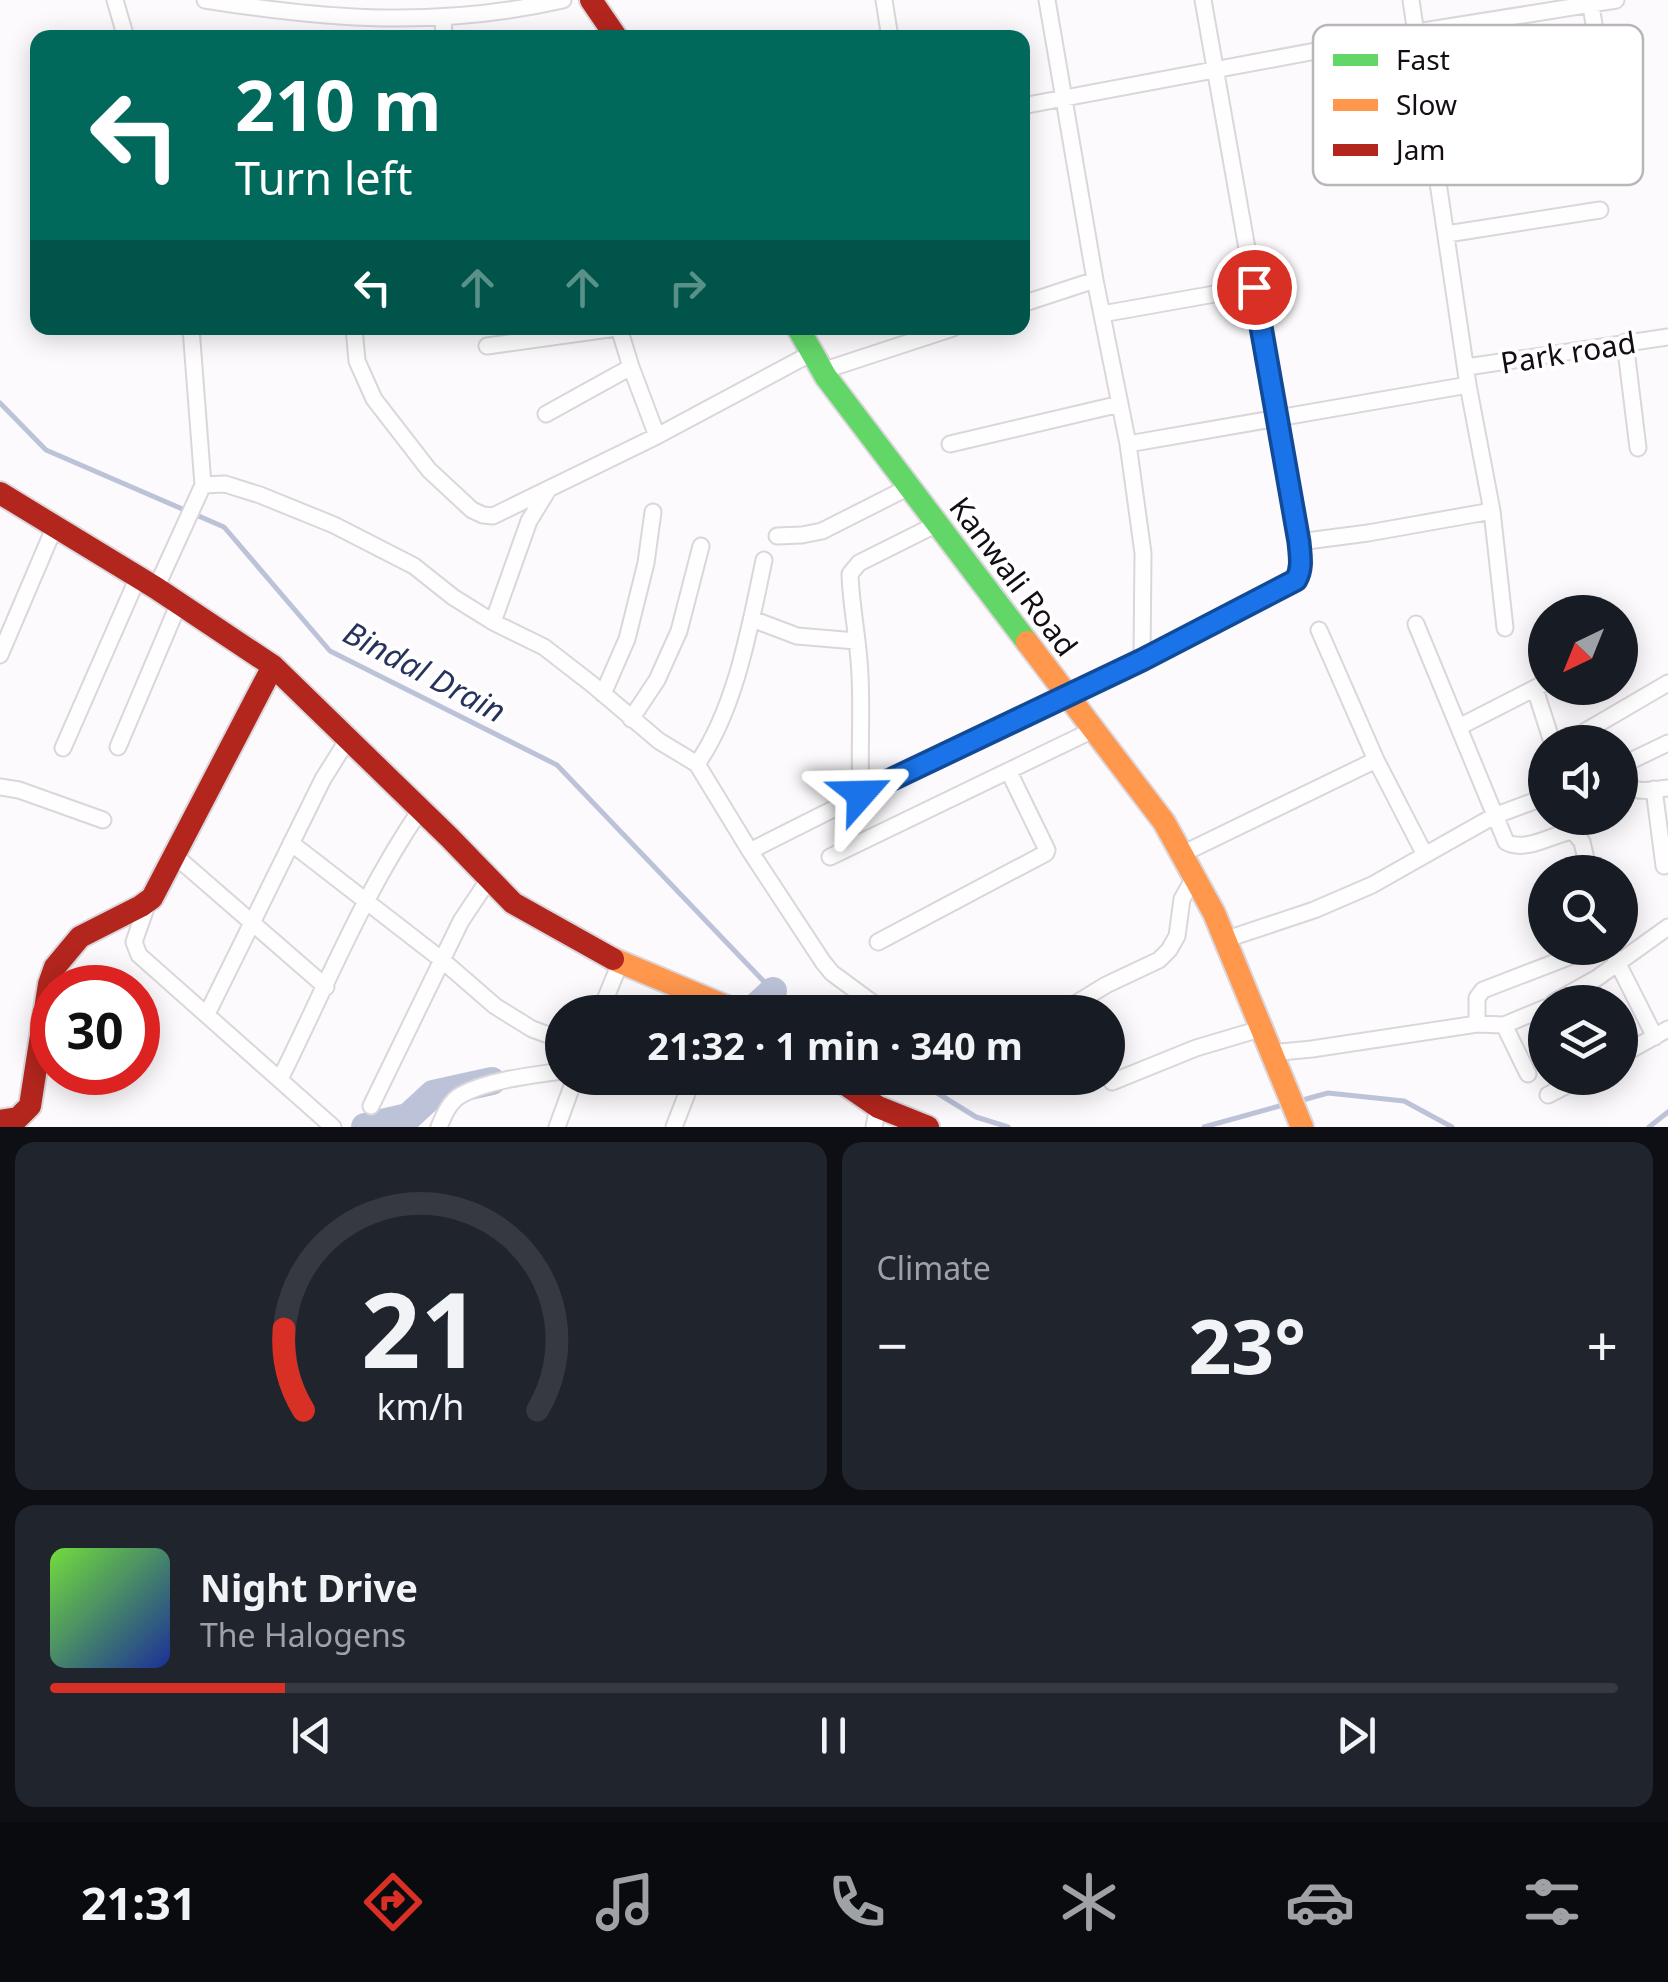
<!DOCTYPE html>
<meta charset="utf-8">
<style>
body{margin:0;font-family:"Noto Sans",sans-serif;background:#20242c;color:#f1f3f6;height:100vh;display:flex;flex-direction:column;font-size:38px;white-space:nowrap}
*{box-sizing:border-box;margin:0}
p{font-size:32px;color:#9ea1a6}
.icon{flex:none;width:55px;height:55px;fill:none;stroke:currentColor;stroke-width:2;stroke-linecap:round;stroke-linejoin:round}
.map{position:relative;height:1127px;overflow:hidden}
.panel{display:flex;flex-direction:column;gap:15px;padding:15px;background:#0d0f14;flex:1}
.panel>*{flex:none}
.top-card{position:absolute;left:30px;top:30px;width:1000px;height:305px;border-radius:20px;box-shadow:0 5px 25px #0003;background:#00695c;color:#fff;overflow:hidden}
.needle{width:65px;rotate:223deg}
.tools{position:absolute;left:1528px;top:595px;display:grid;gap:20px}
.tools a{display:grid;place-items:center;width:110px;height:110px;border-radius:50%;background:#171b24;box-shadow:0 5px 25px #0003;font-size:50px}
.speed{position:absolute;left:30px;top:965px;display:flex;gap:20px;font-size:50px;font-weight:700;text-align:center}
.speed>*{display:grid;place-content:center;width:130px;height:130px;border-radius:50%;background:#171b24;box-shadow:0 5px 25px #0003;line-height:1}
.speed .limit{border:15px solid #d22;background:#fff;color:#111}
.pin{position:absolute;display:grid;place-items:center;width:85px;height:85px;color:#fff;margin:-42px;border:5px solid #fff;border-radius:50%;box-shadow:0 2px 10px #0007}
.me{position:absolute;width:110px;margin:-55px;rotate:65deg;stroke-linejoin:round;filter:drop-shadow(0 0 8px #0008)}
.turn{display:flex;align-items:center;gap:35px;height:210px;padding:0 40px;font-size:45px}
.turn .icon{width:130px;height:130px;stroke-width:2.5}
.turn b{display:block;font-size:70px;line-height:85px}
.lanes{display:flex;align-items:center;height:95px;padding:0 40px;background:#0003;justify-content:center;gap:50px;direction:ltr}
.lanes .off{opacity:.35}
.big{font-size:75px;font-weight:700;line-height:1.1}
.panel .card{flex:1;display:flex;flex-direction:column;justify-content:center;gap:15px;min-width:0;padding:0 35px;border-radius:20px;background:#20242c}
.panel .dial{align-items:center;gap:0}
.dial svg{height:260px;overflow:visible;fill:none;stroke:#363941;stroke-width:7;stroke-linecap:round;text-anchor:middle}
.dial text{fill:#f1f3f6;stroke:none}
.song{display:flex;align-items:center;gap:30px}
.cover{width:120px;height:120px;border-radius:15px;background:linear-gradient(135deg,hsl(100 70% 55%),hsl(230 70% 35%))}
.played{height:10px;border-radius:5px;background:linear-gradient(90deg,#d93025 15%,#363941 15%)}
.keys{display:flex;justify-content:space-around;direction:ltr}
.heat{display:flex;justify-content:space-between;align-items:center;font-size:55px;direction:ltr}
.panel .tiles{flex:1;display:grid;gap:15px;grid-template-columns:1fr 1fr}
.card:last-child{grid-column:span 2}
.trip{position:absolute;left:545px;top:995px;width:580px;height:100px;border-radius:50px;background:#171b24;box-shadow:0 5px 25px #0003;font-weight:700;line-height:100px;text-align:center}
.dock{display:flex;height:160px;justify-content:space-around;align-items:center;background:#090b0e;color:#9ea1a6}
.dock .icon{width:70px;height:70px}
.dock .active{color:#d93025}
.dock b{font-size:45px;color:#f1f3f6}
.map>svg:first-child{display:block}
</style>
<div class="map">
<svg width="1668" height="1127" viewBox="0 0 1668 1127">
<rect width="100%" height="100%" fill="#fcfafc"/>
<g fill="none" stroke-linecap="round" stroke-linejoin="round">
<path stroke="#bcc3d9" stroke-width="5" d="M0 403 46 450 224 527 330 651 557 765 773 991 808 1012
M913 1078 976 1117 1008 1127
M1299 1101 1328 1093 1404 1101 1452 1127
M1204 1127 1283 1105
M1649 1127 1668 1112"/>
<path stroke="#bcc3d9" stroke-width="28" d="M750 1012 773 991
M365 1127 408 1117 433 1094 492 1081"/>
<g stroke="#dbd6db" stroke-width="19">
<path id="street" d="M115 0 126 38
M205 0C329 20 439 28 563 0
M884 0 890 38
M1047 0 1095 280 1128 444 1143 553 1142 659
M1411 0 1468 385 1492 511 1505 628
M1590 0 1613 139
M443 17 444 38
M1022 106 1417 32 1616 0
M1447 234 1600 210
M1022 304 1095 280
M1102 314 1254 287
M354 328 357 361 374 399 429 470 472 510 483 515 493 516 657 436 812 353
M619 328 631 367 657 436
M1625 342 1638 448
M487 346 616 328
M1467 367 1668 337
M822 371 953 328
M546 414 631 367
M950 444 1120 404
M1128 444 1468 385
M203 485 225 484 260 495 334 525 414 566 453 597 493 622 544 647 593 685 659 741 697 764 750 851C928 760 1109 676 1287 585 1305 575 1301 560 1299 542L1203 0
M777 536 802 535 822 531 909 487
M1299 542 1368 533 1492 511
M156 588 203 485 191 328
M752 619 797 636 856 641
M493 622 529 521 548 490
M1416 624 1506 842C1526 853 1552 834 1573 831L1582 842 1589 872
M1319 630 1376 760 1425 855
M1620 642 1622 641
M0 655 55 526
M1535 689 1552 742
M603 694 627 639 646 563 653 512
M631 719 657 680 679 631 701 546
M1459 727 1545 683
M1567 742 1668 683
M118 747 179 603
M63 748 138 577
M697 764C736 708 750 626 764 560
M1620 766 1668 743
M1620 774C1633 797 1645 790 1668 788
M0 787 19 790 103 820
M1654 789 1664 866
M861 794C859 755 862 715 860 676 859 642 851 608 850 574L859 563 937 524
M291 843 442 960 495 1006 532 1029 562 1040
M750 851 823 962 832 973 885 1012
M173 854 326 987
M1182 854 1376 760
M830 857 1093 730
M148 902 134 942 139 955 333 1127
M1224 940 1314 910 1372 885 1494 816 1545 797
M878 942 1046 853 1047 850 1009 772
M1610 948 1655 1037
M1554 1002 1597 978 1668 927
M600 1012 620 963
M1062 1012 1106 985 1159 960 1169 950 1177 936 1182 899 1194 878
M207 1014 323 779 348 739
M1477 1024V998L1483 990 1592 948
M1504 1025 1528 1074
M1270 1053 1312 1049 1477 1024 1504 1025 1545 1008
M1620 1056 1668 1029
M280 1079C325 989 363 893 421 809
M1112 1082 1196 1048 1260 1029
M1548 1095 1581 1078
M371 1106 461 921 489 879
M439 1127C444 1115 449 1102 461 1095 488 1080 533 1075 562 1071
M557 1127 575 1078
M674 1127 693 1078
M874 1127 878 1107"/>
</g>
<g stroke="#dbd6db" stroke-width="26">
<path id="fast" d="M798 328 826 377 1027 642"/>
</g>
<g stroke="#dbd6db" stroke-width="26">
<path id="slow" d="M1027 642 1164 822 1214 913 1302 1127
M613 959 739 1012"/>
</g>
<g stroke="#dbd6db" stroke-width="26">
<path id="jam" d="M591 0 617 38
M0 493 156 588 273 666 449 837 513 903 613 959
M836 1078 878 1107 928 1127
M0 1121 18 1118 30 1106 49 984 55 967 80 937 141 906 152 898 273 666"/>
</g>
<use href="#street" stroke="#fffeff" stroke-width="15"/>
<use href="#fast" stroke="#63d668" stroke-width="22"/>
<use href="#slow" stroke="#ff974d" stroke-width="22"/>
<use href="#jam" stroke="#b3261e" stroke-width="22"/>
</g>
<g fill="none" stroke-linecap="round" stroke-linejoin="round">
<g stroke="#114b97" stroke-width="25">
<path id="route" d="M861 794 1142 660 1296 580C1303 568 1300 555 1299 542L1254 287"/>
</g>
<use href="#route" stroke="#1a73e8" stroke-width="18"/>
</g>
<g text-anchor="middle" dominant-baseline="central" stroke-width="8" stroke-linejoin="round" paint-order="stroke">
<g font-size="30" fill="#140d14" stroke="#fff">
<text transform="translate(1568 352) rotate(-9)">Park road</text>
<text transform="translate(1014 576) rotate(53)">Kanwali Road</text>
</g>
<g font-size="32" font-style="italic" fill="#27335d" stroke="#fff">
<text transform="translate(425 671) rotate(28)">Bindal Drain</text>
</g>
</g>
<rect x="1313" y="25" width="330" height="160" rx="15" fill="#fff" stroke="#b8b6b8" stroke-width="2.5"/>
<rect x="1333" y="54" width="45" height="12" fill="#63d668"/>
<rect x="1333" y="99" width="45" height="12" fill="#ff974d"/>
<rect x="1333" y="144" width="45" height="12" fill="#b3261e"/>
<g font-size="28" fill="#140d14">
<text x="1396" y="70">Fast</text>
<text x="1396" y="115">Slow</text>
<text x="1396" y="160">Jam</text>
</g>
</svg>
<div class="tools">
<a><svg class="needle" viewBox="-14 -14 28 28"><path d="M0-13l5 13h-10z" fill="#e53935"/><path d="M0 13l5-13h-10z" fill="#9ea1a6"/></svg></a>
<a><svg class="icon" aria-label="sound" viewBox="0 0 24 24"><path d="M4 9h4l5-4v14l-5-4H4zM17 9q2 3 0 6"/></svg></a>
<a><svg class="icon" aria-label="search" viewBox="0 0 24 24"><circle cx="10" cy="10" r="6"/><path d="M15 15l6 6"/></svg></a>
<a><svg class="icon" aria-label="layers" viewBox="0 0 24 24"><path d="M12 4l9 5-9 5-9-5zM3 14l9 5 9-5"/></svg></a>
</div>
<div class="speed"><div class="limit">30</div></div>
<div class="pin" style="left:1254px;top:287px;background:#d93025"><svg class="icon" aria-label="arrive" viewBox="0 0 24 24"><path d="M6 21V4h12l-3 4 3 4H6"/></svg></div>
<svg class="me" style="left:861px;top:794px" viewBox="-20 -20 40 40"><path d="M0-17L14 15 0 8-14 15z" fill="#1a73e8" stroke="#fff" stroke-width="4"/></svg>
<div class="trip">21:32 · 1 min · 340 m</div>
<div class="top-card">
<div class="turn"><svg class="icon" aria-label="left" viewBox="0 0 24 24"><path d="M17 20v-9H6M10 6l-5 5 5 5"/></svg><div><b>210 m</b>Turn left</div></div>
<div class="lanes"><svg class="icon" aria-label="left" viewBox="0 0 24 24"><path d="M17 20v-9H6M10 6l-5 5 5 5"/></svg><svg class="icon off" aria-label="ahead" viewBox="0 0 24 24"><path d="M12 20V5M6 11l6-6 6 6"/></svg><svg class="icon off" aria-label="ahead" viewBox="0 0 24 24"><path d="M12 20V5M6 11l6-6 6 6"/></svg><svg class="icon off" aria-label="right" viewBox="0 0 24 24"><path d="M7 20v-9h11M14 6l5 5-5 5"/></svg></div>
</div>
</div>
<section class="panel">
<div class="tiles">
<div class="card dial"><svg viewBox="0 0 100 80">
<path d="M14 69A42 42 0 1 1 86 69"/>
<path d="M14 69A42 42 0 0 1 8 44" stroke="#d93025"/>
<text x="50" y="56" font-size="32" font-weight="700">21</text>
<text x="50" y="72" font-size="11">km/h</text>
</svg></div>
<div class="card"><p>Climate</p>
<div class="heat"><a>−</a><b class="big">23°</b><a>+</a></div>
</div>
<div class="card">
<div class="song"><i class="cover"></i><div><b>Night Drive</b><p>The Halogens</p></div></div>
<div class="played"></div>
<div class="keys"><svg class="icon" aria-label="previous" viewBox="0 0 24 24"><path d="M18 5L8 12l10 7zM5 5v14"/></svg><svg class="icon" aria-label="pause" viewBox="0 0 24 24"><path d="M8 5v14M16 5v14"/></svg><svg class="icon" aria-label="next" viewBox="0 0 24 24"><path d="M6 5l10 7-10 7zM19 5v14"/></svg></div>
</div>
</div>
</section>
<nav class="dock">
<b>21:31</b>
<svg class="icon active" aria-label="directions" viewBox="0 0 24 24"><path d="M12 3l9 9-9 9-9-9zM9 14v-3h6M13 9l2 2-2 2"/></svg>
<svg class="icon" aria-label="music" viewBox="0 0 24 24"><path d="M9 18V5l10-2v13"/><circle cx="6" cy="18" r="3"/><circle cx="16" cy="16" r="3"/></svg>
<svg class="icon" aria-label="phone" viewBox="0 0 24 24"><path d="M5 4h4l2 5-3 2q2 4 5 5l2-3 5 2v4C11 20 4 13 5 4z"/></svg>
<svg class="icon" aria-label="climate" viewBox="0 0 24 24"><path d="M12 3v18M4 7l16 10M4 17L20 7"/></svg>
<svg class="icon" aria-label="car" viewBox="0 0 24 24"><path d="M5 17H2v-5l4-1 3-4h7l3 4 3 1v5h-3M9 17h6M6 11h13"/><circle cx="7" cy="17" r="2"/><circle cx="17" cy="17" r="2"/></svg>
<svg class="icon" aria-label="filters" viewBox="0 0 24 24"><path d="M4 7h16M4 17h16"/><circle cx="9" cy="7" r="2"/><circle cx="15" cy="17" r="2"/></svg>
</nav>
